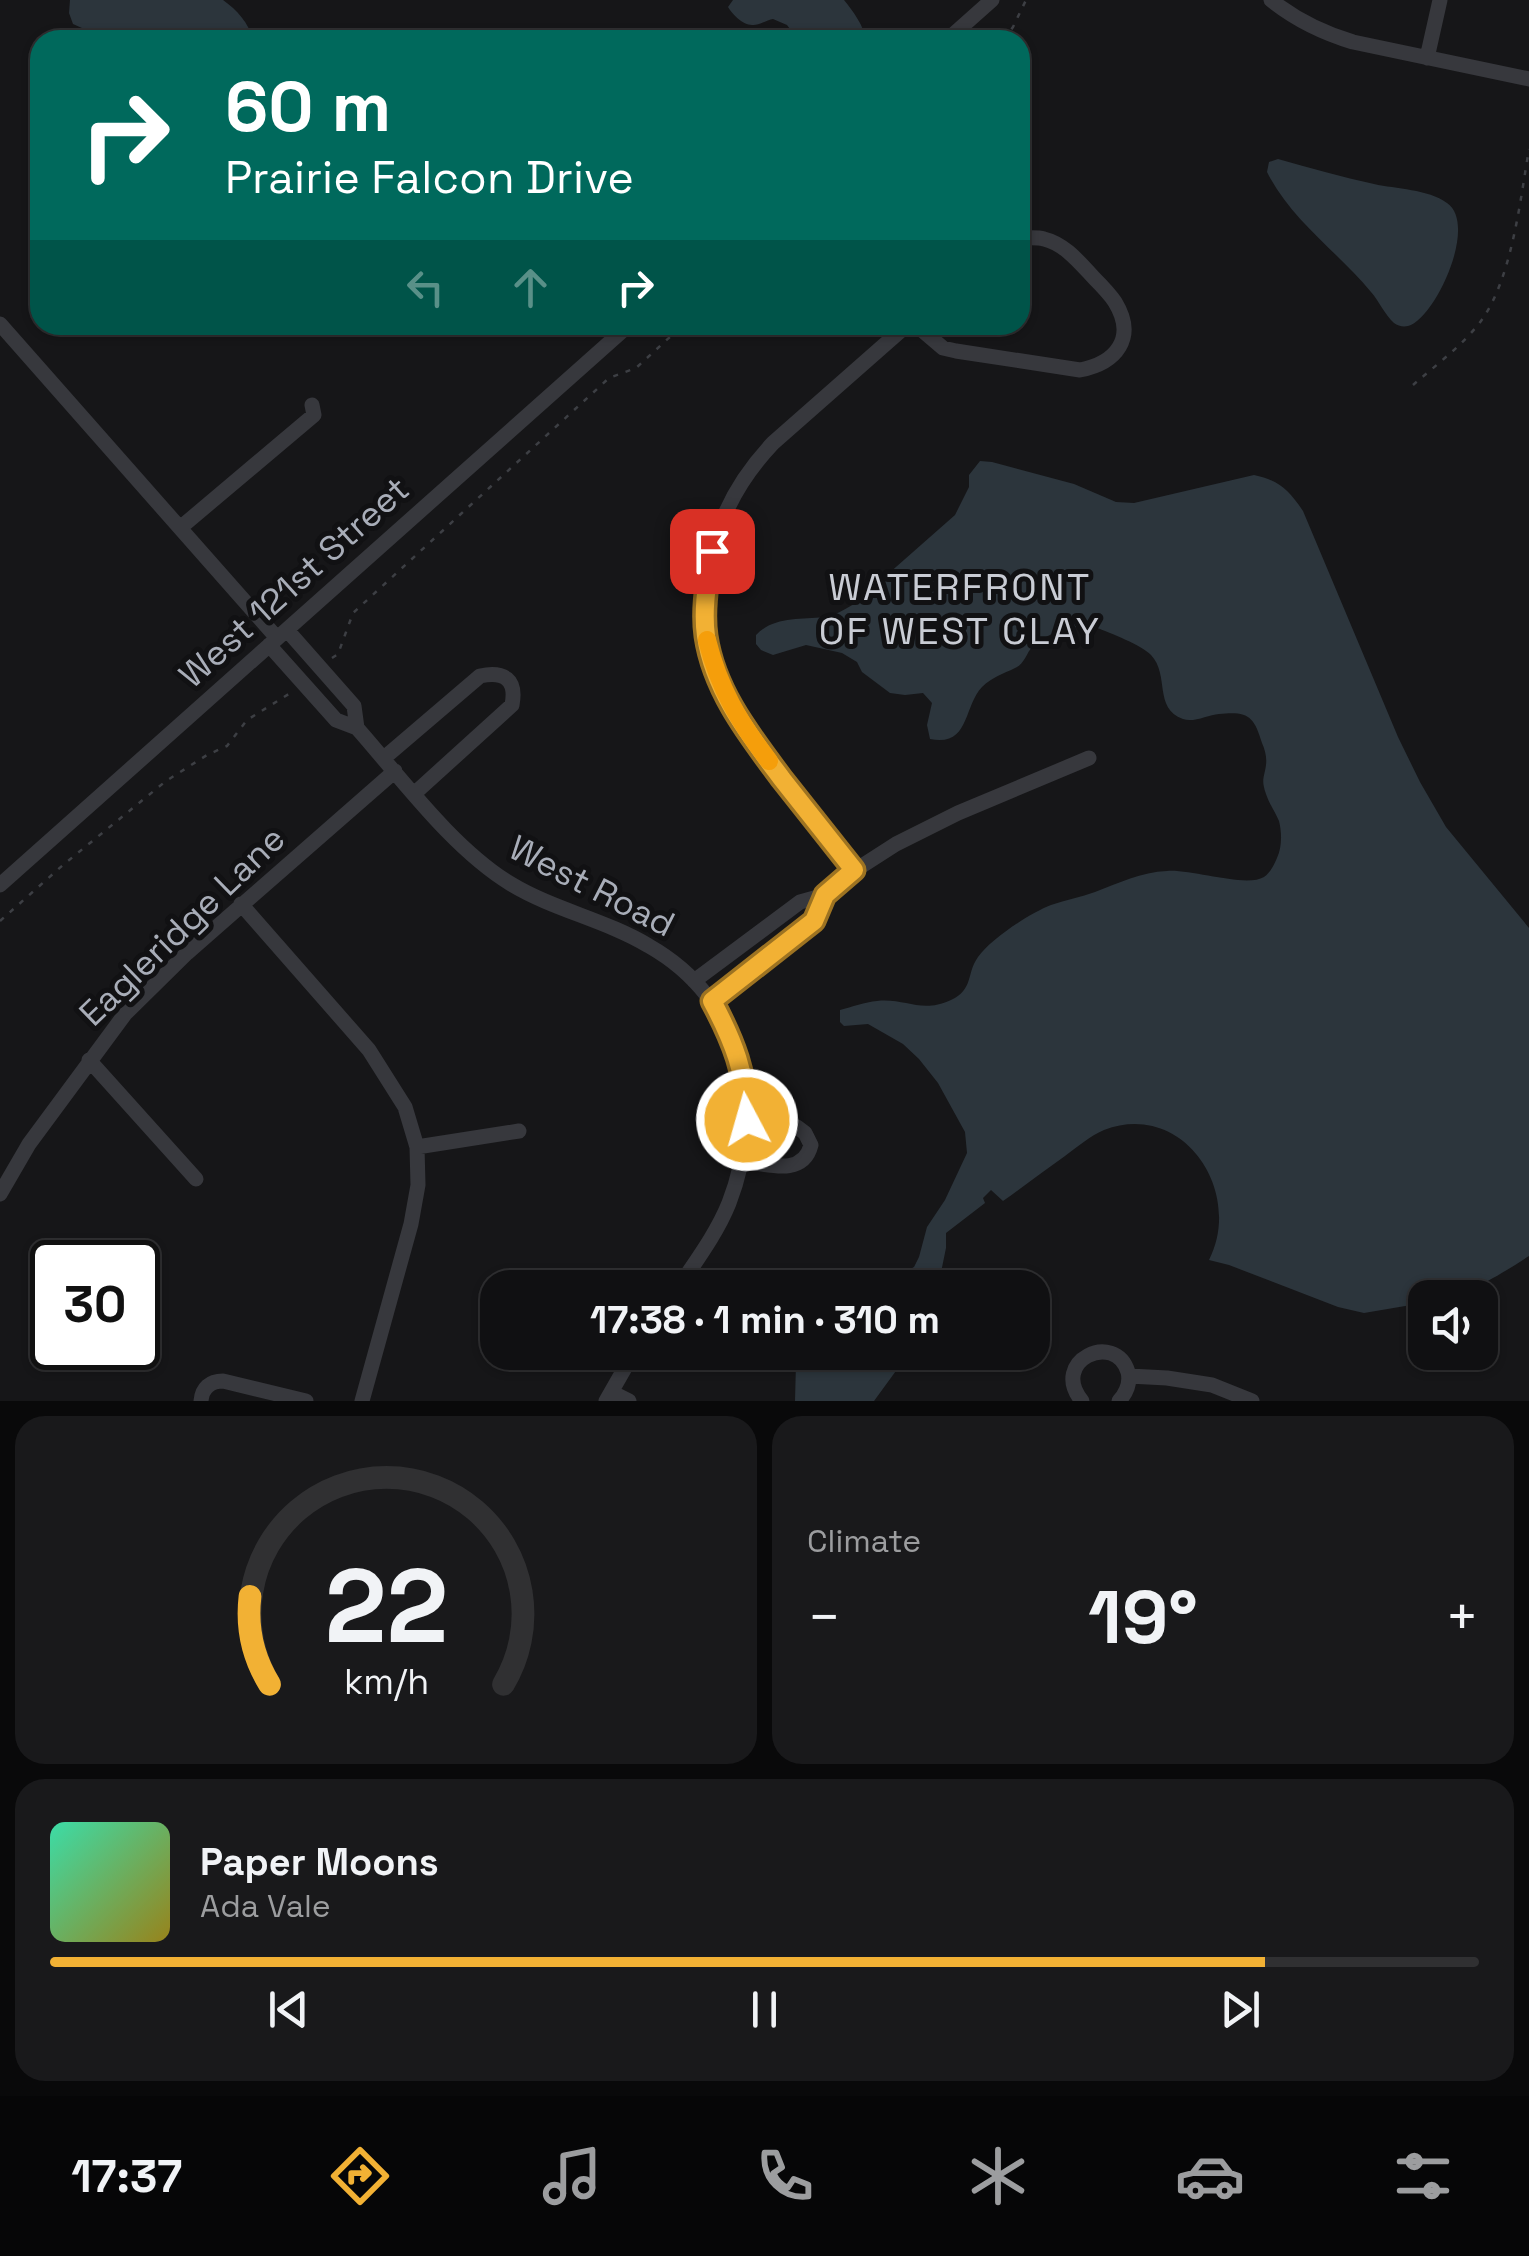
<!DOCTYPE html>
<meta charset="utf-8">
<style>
body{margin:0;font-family:"Space Grotesk",sans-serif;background:#19191b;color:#f1f3f6;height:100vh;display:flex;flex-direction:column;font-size:38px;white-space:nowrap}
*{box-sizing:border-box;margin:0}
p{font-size:32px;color:#9c9d9f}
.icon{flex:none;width:55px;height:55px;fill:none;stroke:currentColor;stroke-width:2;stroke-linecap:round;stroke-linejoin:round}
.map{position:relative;height:1401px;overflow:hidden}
.details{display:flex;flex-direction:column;gap:15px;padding:15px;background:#09090a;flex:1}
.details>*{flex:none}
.banner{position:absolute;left:30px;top:30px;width:1000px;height:305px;border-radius:30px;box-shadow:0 2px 8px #0004,0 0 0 2px #303032;background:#00695c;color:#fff;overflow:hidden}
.fabs{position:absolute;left:1408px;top:1280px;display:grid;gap:20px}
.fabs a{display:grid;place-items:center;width:90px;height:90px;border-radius:20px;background:#101012;box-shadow:0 2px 8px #0004,0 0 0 2px #303032;font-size:50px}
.speed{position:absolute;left:30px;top:1240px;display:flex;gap:20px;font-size:50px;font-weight:700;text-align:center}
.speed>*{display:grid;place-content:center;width:130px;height:130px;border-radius:50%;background:#101012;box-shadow:0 2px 8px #0004,0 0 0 2px #303032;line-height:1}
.speed .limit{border:5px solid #111;border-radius:15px;background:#fff;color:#111}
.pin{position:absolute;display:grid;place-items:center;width:85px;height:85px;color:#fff;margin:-42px;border-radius:20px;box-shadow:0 5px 15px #0006}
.me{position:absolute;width:110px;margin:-55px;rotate:354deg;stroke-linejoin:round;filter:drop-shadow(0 0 8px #0008)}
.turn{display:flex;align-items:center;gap:35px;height:210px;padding:0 30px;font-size:45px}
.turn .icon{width:130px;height:130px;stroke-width:2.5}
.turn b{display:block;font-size:70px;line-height:85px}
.lanes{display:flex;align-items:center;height:95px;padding:0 30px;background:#0003;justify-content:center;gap:50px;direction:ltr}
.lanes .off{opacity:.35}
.big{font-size:75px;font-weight:600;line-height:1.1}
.details .card{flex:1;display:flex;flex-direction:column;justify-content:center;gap:15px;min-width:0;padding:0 35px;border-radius:30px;background:#19191b}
.details .dial{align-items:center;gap:0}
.dial svg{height:260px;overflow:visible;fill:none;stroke:#303032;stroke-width:7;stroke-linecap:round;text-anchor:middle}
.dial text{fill:#f1f3f6;stroke:none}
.song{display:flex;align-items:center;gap:30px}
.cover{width:120px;height:120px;border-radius:15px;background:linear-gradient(135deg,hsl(160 70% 55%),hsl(50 70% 35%))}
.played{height:10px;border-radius:5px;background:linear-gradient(90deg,#f2b134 85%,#303032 85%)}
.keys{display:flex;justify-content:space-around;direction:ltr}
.heat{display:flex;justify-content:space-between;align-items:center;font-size:55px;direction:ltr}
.details .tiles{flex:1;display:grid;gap:15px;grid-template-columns:1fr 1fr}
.card:last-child{grid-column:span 2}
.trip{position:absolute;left:480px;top:1270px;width:570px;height:100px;border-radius:30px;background:#101012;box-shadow:0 2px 8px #0004,0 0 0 2px #303032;font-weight:600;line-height:100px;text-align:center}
.dock{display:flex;height:160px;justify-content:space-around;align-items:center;background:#060607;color:#9c9d9f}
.dock .icon{width:70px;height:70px}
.dock .selected{color:#f2b134}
.dock b{font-size:45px;color:#f1f3f6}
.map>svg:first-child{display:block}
</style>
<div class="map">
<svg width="1529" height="1401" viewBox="0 0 1529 1401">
<rect width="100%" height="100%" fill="#161618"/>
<path fill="#2c353c" d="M70 0H223C237 10 249 23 253 40H99L93 33 73 24 69 13Z
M733 0H844C853 11 864 26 866 40H798L787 25 773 19C767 20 757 26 752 25 743 25 732 14 728 7Z
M1278 159C1310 168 1342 177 1374 184 1396 189 1428 189 1447 203 1479 225 1434 320 1408 326 1403 327 1398 326 1394 323 1385 315 1379 301 1371 292 1337 251 1291 220 1267 172L1269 162Z
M980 461 992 462 1074 484 1116 502 1134 503 1254 475C1278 480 1289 490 1303 511L1398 737 1420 782 1446 827 1529 928V1256C1496 1277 1465 1298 1425 1298V1302L1417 1304 1364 1313 1338 1307 1229 1265 1209 1260C1244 1191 1183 1100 1104 1130 1090 1136 1077 1147 1065 1156 1044 1171 1024 1186 1003 1201L991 1190 983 1198 985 1203 946 1233V1248L938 1287H876L914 1267 919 1257 927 1227 945 1200 967 1153 965 1132 938 1083 919 1059 903 1044 868 1024 844 1026 840 1022V1010C852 1007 865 1002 877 1001 906 998 921 1014 951 1000 974 989 966 974 978 957 991 939 1030 913 1051 905 1066 900 1081 897 1095 892 1119 883 1141 872 1167 871 1192 869 1246 888 1264 877 1270 873 1274 865 1277 858 1282 847 1282 833 1279 821 1275 812 1269 803 1266 794 1261 779 1264 779 1266 765 1267 757 1265 750 1262 743 1254 716 1248 711 1219 714 1208 715 1193 723 1183 719 1153 708 1170 675 1151 655 1143 646 1109 632 1097 628 1077 623 1049 632 1033 646 1026 653 1025 664 1015 668 1003 674 992 677 982 687 963 707 970 747 930 739L927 725 932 703 923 693 905 695 890 693 862 672 857 662 842 653 806 645 773 655 761 650 756 644V635C774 616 800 620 824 617 835 616 845 609 854 604L955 515 969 487V475Z
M802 1353V1352L909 1353 874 1401H795L796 1363Z"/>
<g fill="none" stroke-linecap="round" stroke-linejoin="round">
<path stroke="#3d3f44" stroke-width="2.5" stroke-dasharray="5 8" stroke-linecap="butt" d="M1004 40 1013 27 1026 0
M1413 385C1436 365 1463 345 1481 321 1512 278 1520 201 1529 149
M332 658 338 654 353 613 609 378 636 368 683 325
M0 921 63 865 166 781 207 755 227 746 247 720 292 692"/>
<path stroke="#37383d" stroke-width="15" d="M1271 0C1296 20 1323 33 1353 42L1529 79
M947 40 992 0
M1427 58 1440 0
M0 324 277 638
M916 325 943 348 956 351 1080 370C1116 363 1137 338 1115 302 1109 293 1101 285 1094 278 1080 263 1065 244 1044 239 1037 237 1028 238 1020 238
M180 528 314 415 312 405
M287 630 354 706 357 728
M269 645 336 720 357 728C402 779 453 849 511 884 554 910 606 920 649 946 744 1000 766 1107 729 1203 717 1233 696 1261 678 1288
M384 758 480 676C504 671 517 679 512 705L415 793
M854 871C831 840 807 810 783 780 750 737 718 694 707 640 702 615 707 588 711 563 718 516 740 478 773 443L907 325
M0 885 629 325
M241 904 369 1050 405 1107 417 1147 418 1185 411 1224 362 1401
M694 981 800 902 825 895 854 871 896 844 958 813 1089 758
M712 1001 814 921 825 895
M89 1060 196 1179
M417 1147 519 1131
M743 1161C767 1164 803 1177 811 1145L805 1133 797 1127 747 1120
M0 1194 29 1144 125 1014 187 953 395 771
M1129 1376 1167 1378 1212 1385 1252 1401
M611 1392 629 1401
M201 1401C202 1388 210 1381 223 1381L306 1401
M606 1401 634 1352
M1082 1401C1049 1361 1115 1330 1128 1372 1131 1384 1126 1393 1119 1401"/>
</g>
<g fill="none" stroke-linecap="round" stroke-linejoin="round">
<g stroke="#9d7322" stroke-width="25">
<path id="route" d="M712 551C708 579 702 608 706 636 714 691 750 736 782 779 806 809 830 840 854 870L825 895 814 921 712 1001C733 1040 747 1075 747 1120"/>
</g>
<use href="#route" stroke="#f2b134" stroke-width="18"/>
<path stroke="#f59e0b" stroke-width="18" d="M707 640C719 688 739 722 769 761"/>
</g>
<g text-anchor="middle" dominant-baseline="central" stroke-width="10" stroke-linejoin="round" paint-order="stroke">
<g font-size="35" fill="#a8adb8" stroke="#111113">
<text transform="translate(294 582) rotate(-42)">West 121st Street</text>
<text transform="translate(592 886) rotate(27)">West Road</text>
<text transform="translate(182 926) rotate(-44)">Eagleridge Lane</text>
</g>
<g font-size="38" letter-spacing="2.5" fill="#c9ccd4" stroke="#111113">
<text x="960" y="587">WATERFRONT<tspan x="960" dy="44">OF WEST CLAY</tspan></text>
</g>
</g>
</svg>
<div class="fabs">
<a><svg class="icon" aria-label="sound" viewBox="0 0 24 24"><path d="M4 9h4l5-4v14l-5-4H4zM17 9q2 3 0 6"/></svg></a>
</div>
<div class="speed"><div class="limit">30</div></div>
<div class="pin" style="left:712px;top:551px;background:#d93025"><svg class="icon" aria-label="arrive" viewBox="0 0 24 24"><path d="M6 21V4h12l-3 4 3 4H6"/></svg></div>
<svg class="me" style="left:747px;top:1120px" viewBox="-20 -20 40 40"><circle r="17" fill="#f2b134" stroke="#fff" stroke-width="3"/><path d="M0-11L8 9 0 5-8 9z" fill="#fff"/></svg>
<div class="trip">17:38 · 1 min · 310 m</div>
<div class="banner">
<div class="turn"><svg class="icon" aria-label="right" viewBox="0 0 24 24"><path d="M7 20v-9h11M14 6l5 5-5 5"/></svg><div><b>60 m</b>Prairie Falcon Drive</div></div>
<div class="lanes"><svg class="icon off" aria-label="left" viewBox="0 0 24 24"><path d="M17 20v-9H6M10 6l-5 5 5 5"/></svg><svg class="icon off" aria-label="ahead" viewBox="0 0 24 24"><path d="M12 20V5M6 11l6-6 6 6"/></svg><svg class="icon" aria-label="right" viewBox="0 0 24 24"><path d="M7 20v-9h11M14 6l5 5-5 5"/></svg></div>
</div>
</div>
<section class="details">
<div class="tiles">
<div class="card dial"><svg viewBox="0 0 100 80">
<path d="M14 69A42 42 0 1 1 86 69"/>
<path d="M14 69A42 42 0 0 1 8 42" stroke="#f2b134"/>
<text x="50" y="56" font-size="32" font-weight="700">22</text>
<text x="50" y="72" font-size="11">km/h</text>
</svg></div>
<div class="card"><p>Climate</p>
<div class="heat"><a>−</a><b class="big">19°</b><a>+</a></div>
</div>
<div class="card">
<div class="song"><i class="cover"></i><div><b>Paper Moons</b><p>Ada Vale</p></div></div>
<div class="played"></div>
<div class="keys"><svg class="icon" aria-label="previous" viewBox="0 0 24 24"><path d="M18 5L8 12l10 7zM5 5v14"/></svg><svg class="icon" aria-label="pause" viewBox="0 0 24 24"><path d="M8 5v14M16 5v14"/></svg><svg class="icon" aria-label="next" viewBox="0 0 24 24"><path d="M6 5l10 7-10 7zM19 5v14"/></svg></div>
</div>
</div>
</section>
<nav class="dock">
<b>17:37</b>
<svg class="icon selected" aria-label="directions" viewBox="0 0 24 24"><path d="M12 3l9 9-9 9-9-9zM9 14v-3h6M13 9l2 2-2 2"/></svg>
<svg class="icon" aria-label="music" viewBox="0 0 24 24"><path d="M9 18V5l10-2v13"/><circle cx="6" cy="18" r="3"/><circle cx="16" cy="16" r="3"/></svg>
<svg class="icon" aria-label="phone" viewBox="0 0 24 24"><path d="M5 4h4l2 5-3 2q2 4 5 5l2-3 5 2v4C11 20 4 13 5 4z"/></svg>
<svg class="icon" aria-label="climate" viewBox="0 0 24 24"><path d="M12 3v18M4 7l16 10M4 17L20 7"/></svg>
<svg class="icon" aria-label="car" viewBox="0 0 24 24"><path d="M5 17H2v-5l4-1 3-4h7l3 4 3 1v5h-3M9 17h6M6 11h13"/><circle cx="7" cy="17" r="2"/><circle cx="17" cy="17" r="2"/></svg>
<svg class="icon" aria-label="filters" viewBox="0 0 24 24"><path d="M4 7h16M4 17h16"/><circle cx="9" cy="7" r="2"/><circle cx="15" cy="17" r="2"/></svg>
</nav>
